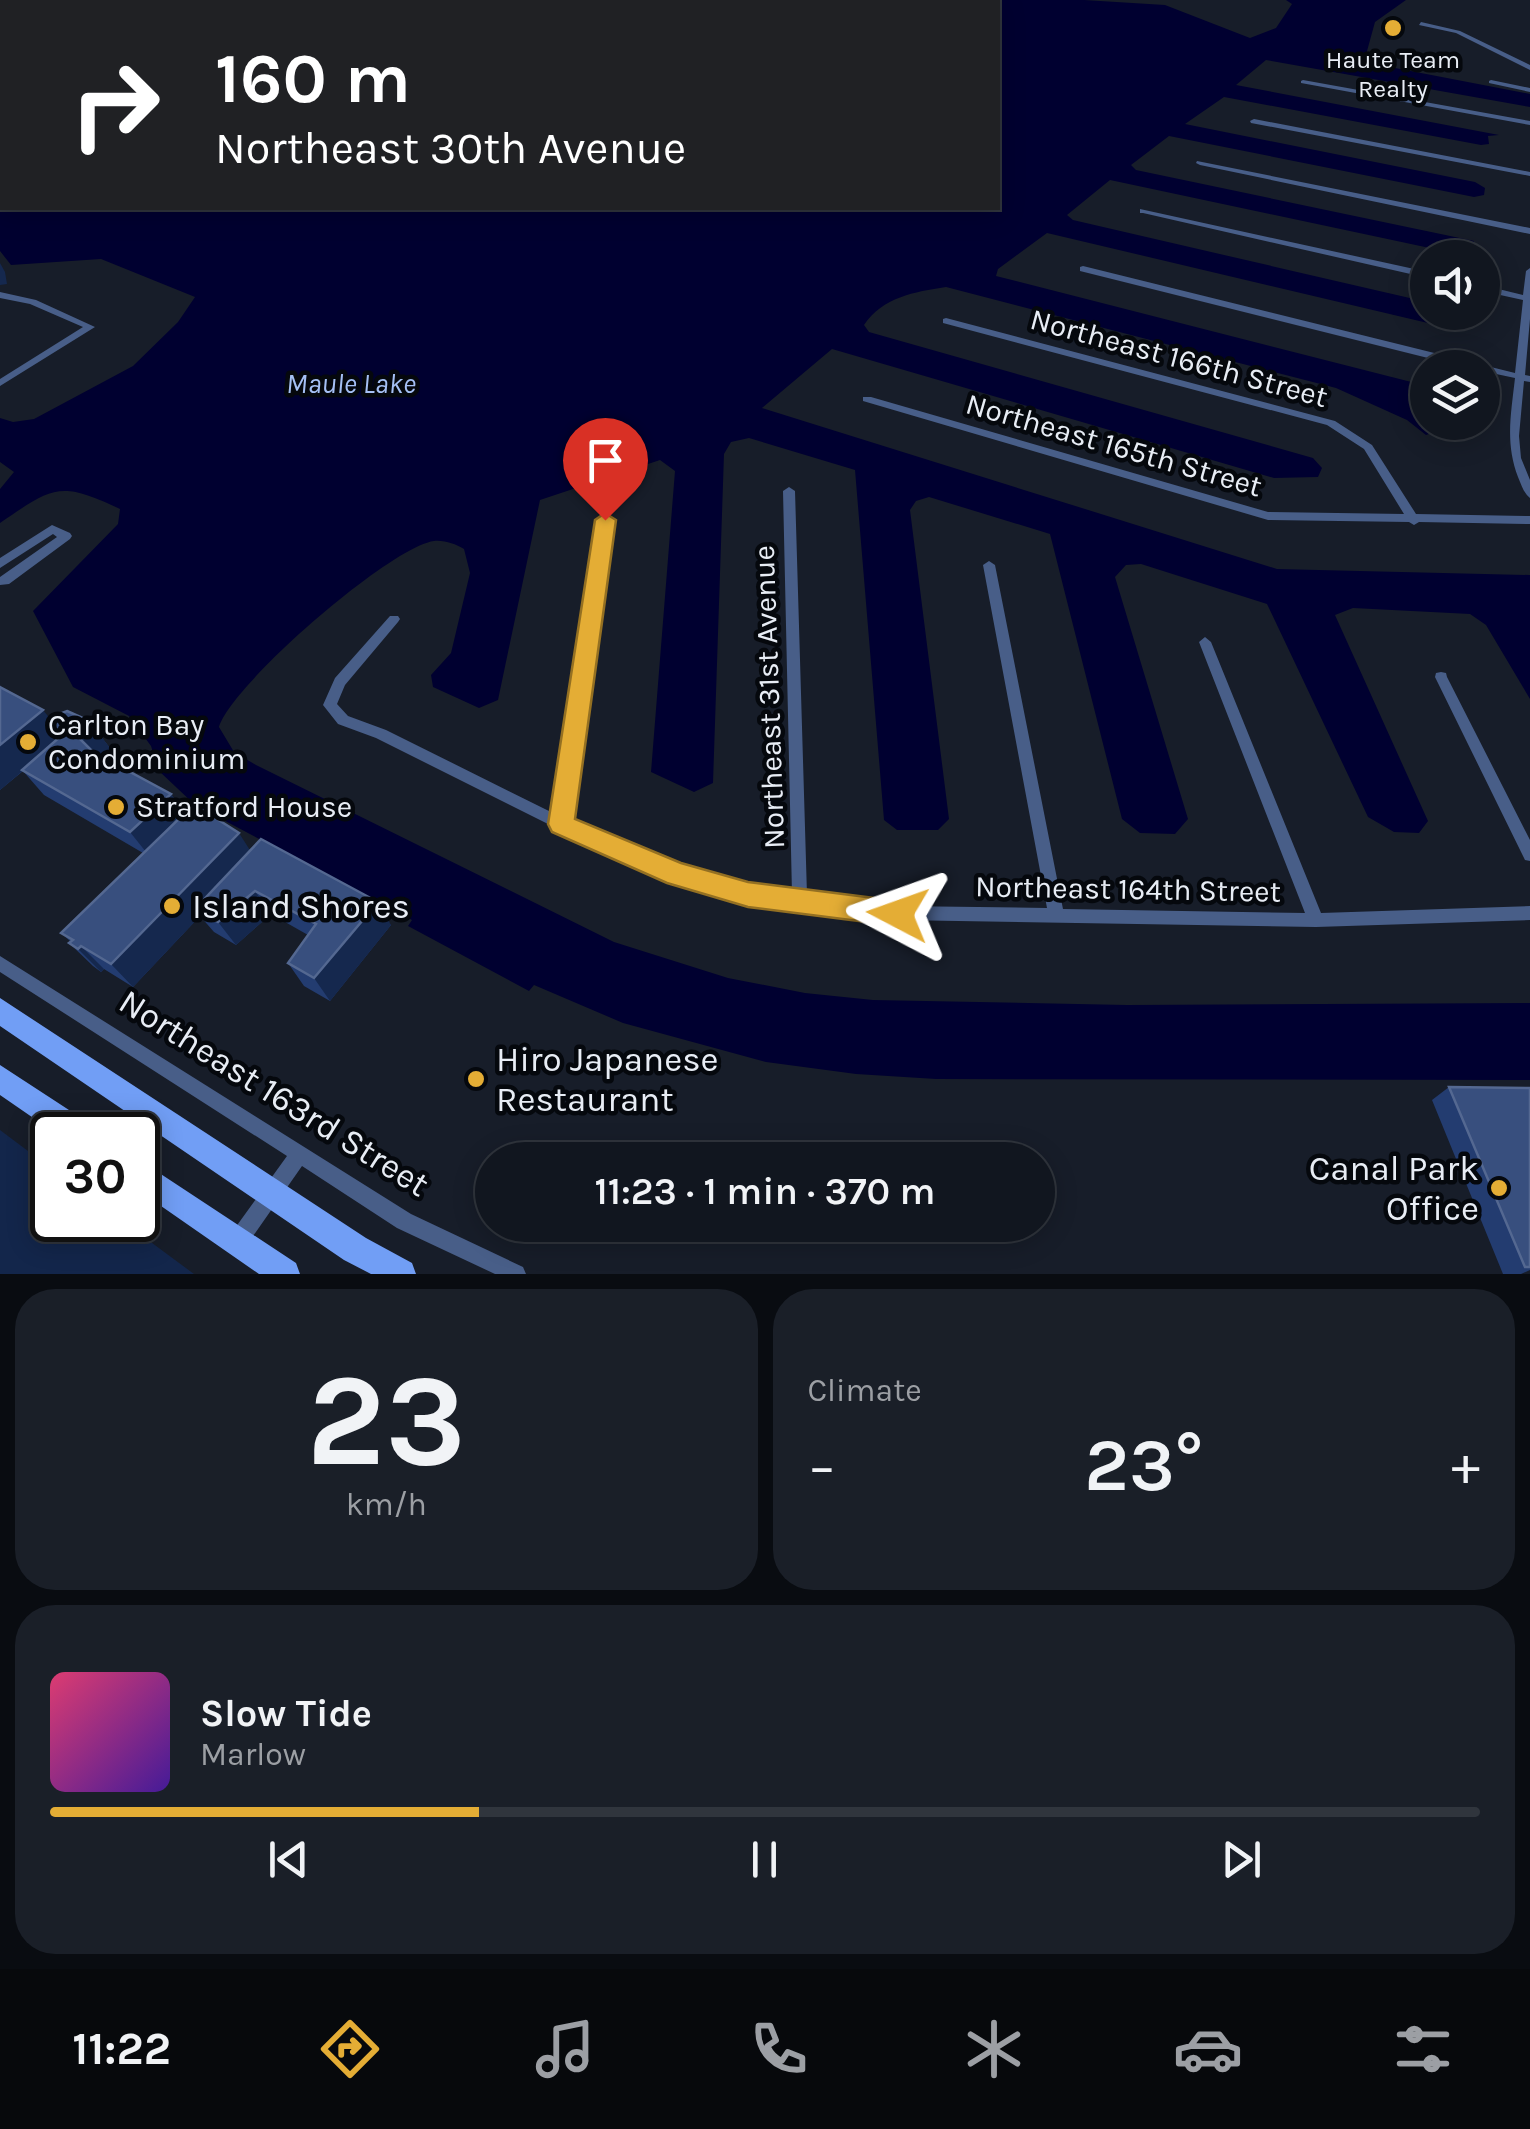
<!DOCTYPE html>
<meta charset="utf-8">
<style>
body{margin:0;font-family:Karla,sans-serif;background:#1a1f28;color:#f1f3f6;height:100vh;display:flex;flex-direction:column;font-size:38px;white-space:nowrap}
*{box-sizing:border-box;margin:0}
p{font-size:32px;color:#9c9fa4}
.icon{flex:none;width:55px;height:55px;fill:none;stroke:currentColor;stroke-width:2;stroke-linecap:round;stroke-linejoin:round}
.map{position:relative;height:1274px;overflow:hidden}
.sheet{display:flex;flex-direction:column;gap:15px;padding:15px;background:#090c11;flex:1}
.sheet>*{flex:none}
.hud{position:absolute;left:0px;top:0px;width:1000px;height:210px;box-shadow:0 5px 25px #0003,0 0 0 2px #30353d;background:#202124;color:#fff;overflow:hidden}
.tools{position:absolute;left:1410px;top:240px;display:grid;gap:20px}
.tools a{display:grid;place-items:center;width:90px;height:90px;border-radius:50%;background:#11161f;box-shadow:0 5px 25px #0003,0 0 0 2px #30353d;font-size:50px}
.speed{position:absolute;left:30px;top:1112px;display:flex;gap:20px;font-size:50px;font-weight:700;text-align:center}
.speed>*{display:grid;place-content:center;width:130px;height:130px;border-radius:50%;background:#11161f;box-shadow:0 5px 25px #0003,0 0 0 2px #30353d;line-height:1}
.speed .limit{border:5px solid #111;border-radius:15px;background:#fff;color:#111}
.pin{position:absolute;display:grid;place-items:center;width:85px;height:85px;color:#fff;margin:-102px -42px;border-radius:50% 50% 50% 0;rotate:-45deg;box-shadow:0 0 10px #0007}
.pin .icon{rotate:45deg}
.me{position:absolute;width:110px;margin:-55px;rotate:274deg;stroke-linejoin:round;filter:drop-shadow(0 0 8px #0008)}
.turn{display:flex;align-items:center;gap:35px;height:210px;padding:0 50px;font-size:45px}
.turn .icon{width:130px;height:130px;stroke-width:2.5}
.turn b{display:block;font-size:70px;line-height:85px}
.big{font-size:75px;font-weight:600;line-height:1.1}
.sheet .card{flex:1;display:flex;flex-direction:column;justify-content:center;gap:15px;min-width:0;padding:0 35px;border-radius:40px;background:#1a1f28}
.sheet .dial{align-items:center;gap:0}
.dial b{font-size:130px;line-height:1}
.song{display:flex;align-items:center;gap:30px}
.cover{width:120px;height:120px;border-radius:15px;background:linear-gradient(135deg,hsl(340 70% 55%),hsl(260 70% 35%))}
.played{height:10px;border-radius:5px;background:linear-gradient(90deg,#e4ad35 30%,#30353d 30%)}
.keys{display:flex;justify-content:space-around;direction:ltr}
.heat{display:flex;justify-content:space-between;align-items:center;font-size:55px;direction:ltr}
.sheet .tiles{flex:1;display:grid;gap:15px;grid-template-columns:1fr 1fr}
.card:last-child{grid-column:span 2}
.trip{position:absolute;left:475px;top:1142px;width:580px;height:100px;border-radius:50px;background:#11161f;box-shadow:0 5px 25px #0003,0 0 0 2px #30353d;font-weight:600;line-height:100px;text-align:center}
.tab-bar{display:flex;height:160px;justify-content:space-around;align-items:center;background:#07090c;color:#9c9fa4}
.tab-bar .icon{width:70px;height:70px}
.tab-bar .selected{color:#e4ad35}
.tab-bar b{font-size:45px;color:#f1f3f6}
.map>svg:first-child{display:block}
</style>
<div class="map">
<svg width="1530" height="1274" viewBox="0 0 1530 1274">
<rect width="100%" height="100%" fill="#171d29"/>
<path fill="#13264b" d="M0 1130 52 1169V1220H121L194 1274H0Z"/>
<path fill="#000030" d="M269 0H1084L1165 5 1250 38 1276 28 1292 4 1286 0H1406L1375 22 1364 62 1530 94V107L1266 60 1236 85 1499 135 1488 136 1489 144 1481 145 1224 97 1185 124 1475 182 1485 188 1484 195 1474 197 1169 136 1131 165 1136 170 1474 241 1472 257 1110 180 1067 215 1073 220 1427 302 1428 312 1462 314 1459 325 1449 328 1047 233 998 269 996 276 1427 386 1428 422 1440 423 1437 431 1426 435 1407 420 1336 388 946 287C914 292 883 297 864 325L869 332 1313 458 1322 468 1318 477 1274 478 832 349 762 408 1277 569 1530 575V699L1486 625 1470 614 1353 608 1335 615 1428 821 1419 833 1394 832 1368 817 1267 604 1141 564 1126 565 1115 577 1188 819 1175 834 1140 833 1122 819 1050 534 929 497 916 501 910 510 949 819 938 830H897L884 820 855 470 749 438 731 442 724 454 713 783 694 792 651 772 675 471 660 460 540 500 498 700 479 708 433 687 431 675 451 653 470 573 464 549C455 544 445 540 434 541 390 547 231 685 219 727L234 752 256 765 614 942 728 978 805 993 873 1000 1127 1005 1530 1003V1080L936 1079 856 1074 766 1062 623 1023 534 985 529 991 408 926 412 920 195 805 159 771 151 746 129 716 73 687 33 611 118 524 120 509C59 480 53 487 0 523V489L14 472 0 462V418L13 422 34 419 133 366 178 322 195 297 101 259 11 265 0 251V148L2 208H998V2H263Z"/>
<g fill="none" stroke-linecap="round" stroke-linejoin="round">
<path fill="#485e88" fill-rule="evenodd" d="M1421 22 1460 31 1530 65V70L1456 33 1419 25Z
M1303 80 1530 121V125L1301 83V81Z
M1491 80 1530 88V92L1489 83V81Z
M1254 119 1530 172V176L1251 123 1250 121Z
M1197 161 1530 228V234L1200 165 1196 163Z
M1140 209 1428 272V278L1143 213H1140Z
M1083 266 1515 373 1523 300 1482 291V285L1523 295 1526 271 1530 268V319L1525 375 1530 376V382L1524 381 1519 436 1521 458 1530 480V498C1523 492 1522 486 1518 477 1505 443 1511 414 1515 378L1482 371V368H1468L1080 271V267Z
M0 292 36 300 95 327 0 386V379L83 327 30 304 0 298Z
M946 318 1335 421 1372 445 1416 514 1530 516V524L1419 522 1414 525 1409 522 1268 520 863 401V397H871L1268 512 1404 514 1364 449 1327 425 943 323V319Z
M789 487 795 491 807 895 898 906 1047 908 983 565 989 561 995 565 1063 909 1305 913 1199 642 1205 637 1211 642 1321 913 1530 906V920L1316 927 898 920 747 902 672 879 556 828 376 738 338 724 323 705 335 678 390 616H398L400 619 398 622 345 685 337 704 348 716 386 730 555 814 599 520 605 516 609 517 611 520 569 821 679 868 747 888 792 894 783 491Z
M52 525 70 533 72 536 70 539 9 584 0 585V577L57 537 53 534 0 568V558Z
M1441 672 1446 673 1447 677 1530 840V861L1525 860 1435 677 1436 673Z
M0 956 411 1214 523 1267 526 1274H495L397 1228 302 1166 244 1249 237 1251 230 1249 228 1242 230 1235 287 1156 0 972Z"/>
<path fill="#485e88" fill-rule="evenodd" d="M0 3H2V8H0Z"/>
<path fill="#719ef5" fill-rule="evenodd" d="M0 998 366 1238 412 1263 416 1274H371L344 1260 0 1026Z
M0 1065 92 1125 96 1135H58L0 1095Z
M138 1159 296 1263 300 1274H259L138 1190Z"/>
<g stroke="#969ba5" stroke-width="5">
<path id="rail" d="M107 2 117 0"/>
</g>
<use href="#rail" stroke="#05080d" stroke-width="2.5" stroke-dasharray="6" stroke-linecap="butt"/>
</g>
<path fill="#233c70" d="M0 687 52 721 93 726 113 752 106 759 171 794 184 813 250 850 391 925 330 1001 304 986 288 963 308 935 271 914 236 945 214 932 200 916 133 987 104 969 101 972 93 966 69 943 71 942 61 933 143 853 44 795 23 771 0 790Z
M1449 1087 1530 1088V1270L1521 1274H1503L1432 1100Z"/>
<path fill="#15284e" d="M0 263 5 272 7 284 0 285Z
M43 710 64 736 48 729 58 741 0 790V745Z
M93 726 113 752 100 764 80 739Z
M171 794 189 819 150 857 130 832Z
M239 833 255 858 195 909 200 916 133 987 111 964Z
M255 891 271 914 236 945 218 922Z
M378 902 391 925 330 1001 314 978Z
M81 946 104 969 101 972 78 949Z"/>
<path fill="#384f7e" stroke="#546891" stroke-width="2.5" d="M0 687 43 710 0 745Z
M67 711 83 718 93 726 80 739 93 752 171 794 130 832 22 770 61 736 48 729 54 716Z
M189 809 199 814 203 810 239 833 111 964 81 946 78 949 69 943 73 940 61 933Z
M261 839 378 902 314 978 288 963 316 924 255 891 218 922 195 909Z
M1449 1087 1530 1088V1267H1525Z"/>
<path fill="#e4ad35" stroke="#947022" stroke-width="2.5" d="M605 513 616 520 575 819 681 863 748 882 898 901 908 905 912 914 908 922 898 926 748 907 667 883 552 832 548 824 595 520Z"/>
<g fill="#e4ad35" stroke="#05080d" stroke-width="4">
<circle cx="1393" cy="28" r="10"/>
<circle cx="28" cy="742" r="10"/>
<circle cx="116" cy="807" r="10"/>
<circle cx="172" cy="906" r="10"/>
<circle cx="476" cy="1079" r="10"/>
<circle cx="1499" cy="1188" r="10"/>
</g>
<g text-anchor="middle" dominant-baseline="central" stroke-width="9" stroke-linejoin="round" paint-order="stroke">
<g font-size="25" fill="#e8edf5" stroke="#05080d">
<text x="1393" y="59">Haute Team<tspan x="1393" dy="29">Realty</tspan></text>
</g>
<g font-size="28" font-style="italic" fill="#a5c0f4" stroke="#05080d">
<text x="351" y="383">Maule Lake</text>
</g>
<g font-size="30" fill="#e8edf5" stroke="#05080d">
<text transform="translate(1179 358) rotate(15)">Northeast 166th Street</text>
<text transform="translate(1114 445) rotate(16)">Northeast 165th Street</text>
<text transform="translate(769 697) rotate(-92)">Northeast 31st Avenue</text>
<text transform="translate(1128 889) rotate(1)">Northeast 164th Street</text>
</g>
<g font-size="30" fill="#e8edf5" stroke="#05080d" text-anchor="start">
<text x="48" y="725">Carlton Bay<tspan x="48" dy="34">Condominium</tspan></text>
<text x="136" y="807">Stratford House</text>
</g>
<g font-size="35" fill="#e8edf5" stroke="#05080d" text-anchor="start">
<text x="192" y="906">Island Shores</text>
<text x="496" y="1059">Hiro Japanese<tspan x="496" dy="40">Restaurant</tspan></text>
<text x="1479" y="1168" text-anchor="end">Canal Park<tspan x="1479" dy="40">Office</tspan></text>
</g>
<g font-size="35" fill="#e8edf5" stroke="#05080d">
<text transform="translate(274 1093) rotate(32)">Northeast 163rd Street</text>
</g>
</g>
</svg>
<div class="tools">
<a><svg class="icon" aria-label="sound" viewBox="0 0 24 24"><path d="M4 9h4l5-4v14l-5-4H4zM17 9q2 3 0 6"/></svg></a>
<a><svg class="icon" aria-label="layers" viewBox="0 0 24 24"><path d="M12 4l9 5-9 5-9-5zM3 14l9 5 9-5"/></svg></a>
</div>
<div class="speed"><div class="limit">30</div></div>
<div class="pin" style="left:605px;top:520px;background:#d93025"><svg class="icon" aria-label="arrive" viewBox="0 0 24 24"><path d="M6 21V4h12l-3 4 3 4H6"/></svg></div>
<svg class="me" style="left:898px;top:914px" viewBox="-20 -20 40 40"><path d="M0-17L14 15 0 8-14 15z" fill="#e4ad35" stroke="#fff" stroke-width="4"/></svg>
<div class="trip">11:23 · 1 min · 370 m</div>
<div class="hud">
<div class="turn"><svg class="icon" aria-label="right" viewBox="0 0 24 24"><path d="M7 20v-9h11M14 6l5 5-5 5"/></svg><div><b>160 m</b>Northeast 30th Avenue</div></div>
</div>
</div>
<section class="sheet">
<div class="tiles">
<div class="card dial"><b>23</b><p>km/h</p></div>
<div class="card"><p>Climate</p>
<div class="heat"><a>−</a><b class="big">23°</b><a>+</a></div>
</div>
<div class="card">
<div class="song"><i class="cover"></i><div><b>Slow Tide</b><p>Marlow</p></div></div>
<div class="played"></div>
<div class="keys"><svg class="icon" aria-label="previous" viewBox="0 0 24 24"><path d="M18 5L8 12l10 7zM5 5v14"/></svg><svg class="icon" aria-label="pause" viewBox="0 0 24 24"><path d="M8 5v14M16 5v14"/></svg><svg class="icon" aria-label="next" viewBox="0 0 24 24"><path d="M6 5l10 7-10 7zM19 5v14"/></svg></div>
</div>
</div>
</section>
<nav class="tab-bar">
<b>11:22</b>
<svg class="icon selected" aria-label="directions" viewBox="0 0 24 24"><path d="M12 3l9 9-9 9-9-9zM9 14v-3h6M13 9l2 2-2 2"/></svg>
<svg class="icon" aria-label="music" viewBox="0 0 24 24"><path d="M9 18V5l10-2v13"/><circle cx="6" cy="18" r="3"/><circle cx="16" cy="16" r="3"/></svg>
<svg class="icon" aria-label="phone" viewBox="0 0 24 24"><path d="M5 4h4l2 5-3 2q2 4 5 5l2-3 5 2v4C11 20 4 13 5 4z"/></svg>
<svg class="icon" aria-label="climate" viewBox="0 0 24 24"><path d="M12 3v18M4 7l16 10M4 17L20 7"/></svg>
<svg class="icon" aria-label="car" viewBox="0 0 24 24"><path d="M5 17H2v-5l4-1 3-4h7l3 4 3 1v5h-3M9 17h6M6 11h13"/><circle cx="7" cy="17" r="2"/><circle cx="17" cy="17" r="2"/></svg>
<svg class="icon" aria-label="filters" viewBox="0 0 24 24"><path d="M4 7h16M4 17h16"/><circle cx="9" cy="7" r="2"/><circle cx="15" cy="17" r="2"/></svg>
</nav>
